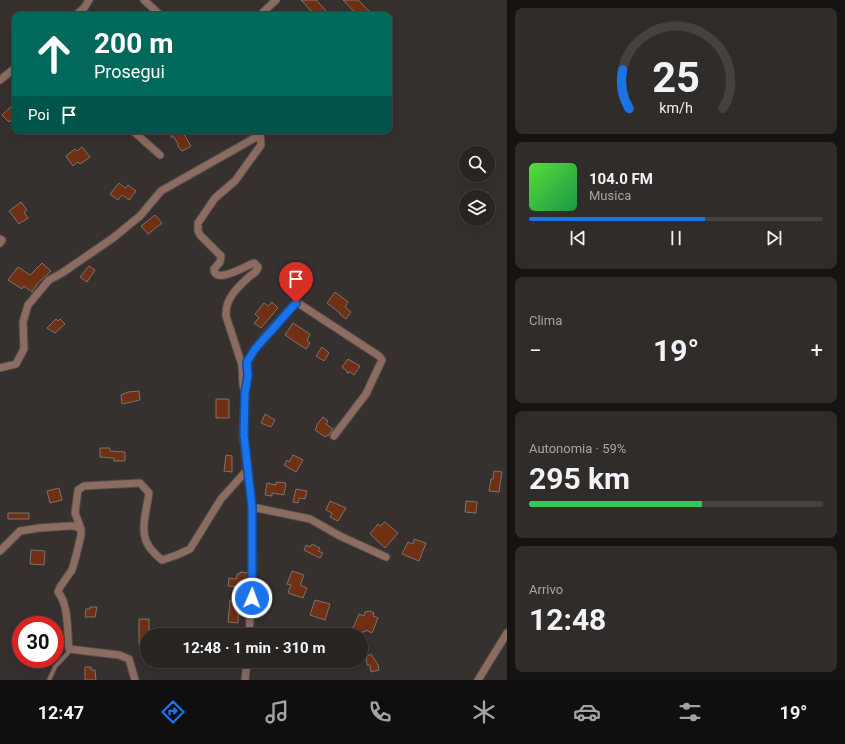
<!DOCTYPE html>
<html lang="it">
<meta charset="utf-8">
<style>
body{margin:0;font-family:Roboto,sans-serif;background:#302c2a;color:#f1f3f6;height:100vh;display:flex;flex-direction:column;font-size:15px;white-space:nowrap}
*{box-sizing:border-box;margin:0}
p{font-size:13px;color:#a5a4a5}
.icon{flex:none;width:22px;height:22px;fill:none;stroke:currentColor;stroke-width:2;stroke-linecap:round;stroke-linejoin:round}
.map{position:relative;flex:1;overflow:hidden}
.drawer{display:flex;flex-direction:column;gap:8px;padding:8px;background:#161413;width:338px}
.drawer>*{flex:none}
.top-card{position:absolute;left:12px;top:12px;width:380px;height:122px;border-radius:8px;box-shadow:0 4px 16px #0002,0 0 0 1px #444140;background:#00695c;color:#fff;overflow:hidden}
.buttons{position:absolute;left:459px;top:146px;display:grid;gap:8px}
.buttons a{display:grid;place-items:center;width:36px;height:36px;border-radius:50%;background:#282422;box-shadow:0 4px 16px #0002,0 0 0 1px #444140;font-size:20px}
.speed{position:absolute;left:12px;top:616px;display:flex;gap:8px;font-size:20px;font-weight:700;text-align:center}
.speed>*{display:grid;place-content:center;width:52px;height:52px;border-radius:50%;background:#282422;box-shadow:0 4px 16px #0002,0 0 0 1px #444140;line-height:1}
.speed .limit{border:6px solid #d22;background:#fff;color:#111}
.pin{position:absolute;display:grid;place-items:center;width:34px;height:34px;color:#fff;margin:-41px -17px;border-radius:50% 50% 50% 0;rotate:-45deg;box-shadow:0 0 4px #0007}
.pin .icon{rotate:45deg}
.me{position:absolute;width:44px;margin:-22px;rotate:2deg;stroke-linejoin:round;filter:drop-shadow(0 0 3px #0008)}
.turn{display:flex;align-items:center;gap:14px;height:84px;padding:0 16px;font-size:18px}
.turn .icon{width:52px;height:52px;stroke-width:2.5}
.turn b{display:block;font-size:28px;line-height:34px}
.then{display:flex;align-items:center;height:38px;padding:0 16px;background:#0003;gap:8px;font-size:15px}
.big{font-size:30px;font-weight:700;line-height:1.1}
.drawer .widget{flex:1;display:flex;flex-direction:column;justify-content:center;gap:6px;min-width:0;padding:0 14px;border-radius:8px;background:#302c2a}
.drawer .dial{align-items:center;gap:0}
.dial svg{height:104px;overflow:visible;fill:none;stroke:#444140;stroke-width:7;stroke-linecap:round;text-anchor:middle}
.dial text{fill:#f1f3f6;stroke:none}
.song{display:flex;align-items:center;gap:12px}
.cover{width:48px;height:48px;border-radius:6px;background:linear-gradient(135deg,hsl(110 70% 55%),hsl(140 70% 35%))}
.played{height:4px;border-radius:2px;background:linear-gradient(90deg,#1a73e8 60%,#444140 60%)}
.keys{display:flex;justify-content:space-around;direction:ltr}
.heat{display:flex;justify-content:space-between;align-items:center;font-size:22px;direction:ltr}
.charge{height:6px;border-radius:3px;background:linear-gradient(90deg,#34c759 59%,#444140 0)}
.trip{position:absolute;left:140px;top:628px;width:228px;height:40px;border-radius:20px;background:#282422;box-shadow:0 4px 16px #0002,0 0 0 1px #444140;font-weight:700;line-height:40px;text-align:center}
.tab-bar{display:flex;height:64px;justify-content:space-around;align-items:center;background:#100e0e;color:#a5a4a5}
.tab-bar .icon{width:28px;height:28px}
.tab-bar .current{color:#1a73e8}
.tab-bar b{font-size:18px;color:#f1f3f6}
main{display:flex;flex:1;min-height:0}
.map>svg:first-child{display:block}
</style>
<main>
<div class="map">
<svg width="507" height="680" viewBox="0 0 507 680">
<rect width="100%" height="100%" fill="#36302e"/>
<path fill="#703013" stroke="#7a7471" d="M301 0H316L330 15H315Z
M343 0H358L369 11 365 15H357Z
M15 103V116L9 122 2 115Z
M172 131H182L191 146 190 147 182 151 178 147V144L174 137H171Z
M82 147 90 157 80 164 78 162 73 166 66 156 75 149 77 151Z
M119 183 125 188 128 185 136 191 129 200 122 195 118 200 110 194Z
M21 202 27 210 24 212 28 218 19 224 9 211Z
M155 215 162 223 148 234 141 226Z
M42 263 51 271 37 284 32 292 24 286 22 289 8 280 18 267 30 275Z
M89 266 95 270 87 282 80 277Z
M335 292 348 302 345 307 351 312 346 319 340 314V313L327 303Z
M272 302 278 308 261 328 254 323 259 318 255 314 264 303 268 306Z
M56 319 58 321 60 319 65 324 55 333 47 328Z
M293 323 310 334 307 341 310 343 306 349 285 335Z
M322 347 329 353 324 361 316 356Z
M348 359 360 366 354 375 350 372 347 373V371L342 367Z
M139 391 140 400 122 404 121 395 128 392Z
M216 399H229V418H216Z
M265 414 275 420 271 427 261 423Z
M323 417 328 421 326 424 333 429 328 436 327 435 325 437 315 430 317 427 316 426Z
M100 448H110V451L125 452V461H114V458L100 457Z
M226 455 232 456V472L224 471Z
M293 455 303 460 296 472 284 465 287 460 289 462Z
M494 471 502 472 499 492 489 491 491 479H493Z
M276 482 286 483 284 495 272 493V496L265 495 267 483 276 485Z
M59 488 62 500 50 503 47 491Z
M296 489 307 491 305 499 299 498 298 503 293 502Z
M330 501 346 508 338 521 330 517 332 513 326 510Z
M466 501 477 502 476 513 465 512Z
M8 513H29V519H8Z
M385 522 398 533 385 548 370 534 378 524 380 526Z
M414 539 426 543 419 561 402 554 408 542 413 544Z
M312 544 320 548 318 551 323 553 320 558 304 550 306 545 310 547Z
M31 550 45 551 44 565 30 564Z
M292 571 304 575 300 585 307 588 303 598 288 593 291 585 287 584Z
M240 572 248 573 247 593H239V587L228 586 229 578 236 579 237 574H240Z
M230 600 239 601 238 623 228 622Z
M315 600 330 604 325 620 310 615Z
M90 607H97L95 617H85L86 609H90Z
M370 611 374 613 373 616 378 618 372 633 366 630 365 632 363 631 361 635H357L348 631 354 626 359 614 364 616 365 612Z
M139 619H149V635H147V645H139Z
M371 654 378 665 379 670 371 672 370 665H367L366 657Z
M85 667H91V670H95L96 680H85Z"/>
<g fill="none" stroke-linecap="round" stroke-linejoin="round">
<g stroke="#524d4b" stroke-width="5.5">
<path id="lane" d="M49 680 55 667 68 653 69 649"/>
</g>
<g stroke="#524d4b" stroke-width="9">
<path id="street" d="M144 0 160 15
M76 15 84 8 89 0
M260 15 276 0
M0 80 15 68
M133 131 160 155
M0 239 2 240 0 243
M0 368 16 364 24 349 23 322 28 305 49 280 62 273 113 238 140 216 161 191 260 135
M246 386C247 380 246 366 248 361 255 344 283 317 296 303L301 305 379 356 382 360 366 394 334 436
M252 507 310 519 340 536 386 557
M0 551 20 531 39 528 69 526H75L81 529
M249 635 253 569 252 507 243 435 245 393 243 385 242 365 226 316C225 298 238 287 250 276 254 273 257 272 258 267L254 263C246 266 214 285 214 269L220 262 221 256 200 235 198 231V223L215 198 235 181 261 145 260 131
M135 680 129 659 119 655 69 649C67 632 69 605 58 592L60 587 72 570 76 556 81 535V529L75 513 78 490 84 486 140 483 149 493C147 508 140 529 147 543 150 550 156 555 162 560L177 555 190 549 221 499 247 470
M245 680 247 661
M478 680 507 633"/>
</g>
<use href="#lane" stroke="#8c6c60" stroke-width="3.5"/>
<use href="#street" stroke="#8c6c60" stroke-width="7"/>
</g>
<g fill="none" stroke-linecap="round" stroke-linejoin="round">
<g stroke="#114b97" stroke-width="10">
<path id="route" d="M252 598V507L244 435 245 393 248 376 247 362 255 349 296 303"/>
</g>
<use href="#route" stroke="#1a73e8" stroke-width="7"/>
</g>
</svg>
<div class="buttons">
<a><svg class="icon" aria-label="search" viewBox="0 0 24 24"><circle cx="10" cy="10" r="6"/><path d="M15 15l6 6"/></svg></a>
<a><svg class="icon" aria-label="layers" viewBox="0 0 24 24"><path d="M12 4l9 5-9 5-9-5zM3 14l9 5 9-5"/></svg></a>
</div>
<div class="speed"><div class="limit">30</div></div>
<div class="pin" style="left:296px;top:303px;background:#d93025"><svg class="icon" aria-label="arrive" viewBox="0 0 24 24"><path d="M6 21V4h12l-3 4 3 4H6"/></svg></div>
<svg class="me" style="left:252px;top:598px" viewBox="-20 -20 40 40"><circle r="17" fill="#1a73e8" stroke="#fff" stroke-width="3"/><path d="M0-11L8 9 0 5-8 9z" fill="#fff"/></svg>
<div class="trip">12:48 · 1 min · 310 m</div>
<div class="top-card">
<div class="turn"><svg class="icon" aria-label="ahead" viewBox="0 0 24 24"><path d="M12 20V5M6 11l6-6 6 6"/></svg><div><b>200 m</b>Prosegui</div></div>
<div class="then">Poi<svg class="icon" aria-label="arrive" viewBox="0 0 24 24"><path d="M6 21V4h12l-3 4 3 4H6"/></svg></div>
</div>
</div>
<section class="drawer">
<div class="widget dial"><svg viewBox="0 0 100 80">
<path d="M14 69A42 42 0 1 1 86 69"/>
<path d="M14 69A42 42 0 0 1 9 39" stroke="#1a73e8"/>
<text x="50" y="56" font-size="32" font-weight="700">25</text>
<text x="50" y="72" font-size="11">km/h</text>
</svg></div>
<div class="widget">
<div class="song"><i class="cover"></i><div><b>104.0 FM</b><p>Musica</p></div></div>
<div class="played"></div>
<div class="keys"><svg class="icon" aria-label="previous" viewBox="0 0 24 24"><path d="M18 5L8 12l10 7zM5 5v14"/></svg><svg class="icon" aria-label="pause" viewBox="0 0 24 24"><path d="M8 5v14M16 5v14"/></svg><svg class="icon" aria-label="next" viewBox="0 0 24 24"><path d="M6 5l10 7-10 7zM19 5v14"/></svg></div>
</div>
<div class="widget"><p>Clima</p>
<div class="heat"><a>−</a><b class="big">19°</b><a>+</a></div>
</div>
<div class="widget"><p>Autonomia · 59%</p><b class="big">295 km</b><div class="charge"></div></div>
<div class="widget"><p>Arrivo</p><b class="big">12:48</b></div>
</section>
</main>
<nav class="tab-bar">
<b>12:47</b>
<svg class="icon current" aria-label="directions" viewBox="0 0 24 24"><path d="M12 3l9 9-9 9-9-9zM9 14v-3h6M13 9l2 2-2 2"/></svg>
<svg class="icon" aria-label="music" viewBox="0 0 24 24"><path d="M9 18V5l10-2v13"/><circle cx="6" cy="18" r="3"/><circle cx="16" cy="16" r="3"/></svg>
<svg class="icon" aria-label="phone" viewBox="0 0 24 24"><path d="M5 4h4l2 5-3 2q2 4 5 5l2-3 5 2v4C11 20 4 13 5 4z"/></svg>
<svg class="icon" aria-label="climate" viewBox="0 0 24 24"><path d="M12 3v18M4 7l16 10M4 17L20 7"/></svg>
<svg class="icon" aria-label="car" viewBox="0 0 24 24"><path d="M5 17H2v-5l4-1 3-4h7l3 4 3 1v5h-3M9 17h6M6 11h13"/><circle cx="7" cy="17" r="2"/><circle cx="17" cy="17" r="2"/></svg>
<svg class="icon" aria-label="filters" viewBox="0 0 24 24"><path d="M4 7h16M4 17h16"/><circle cx="9" cy="7" r="2"/><circle cx="15" cy="17" r="2"/></svg>
<b>19°</b>
</nav>
